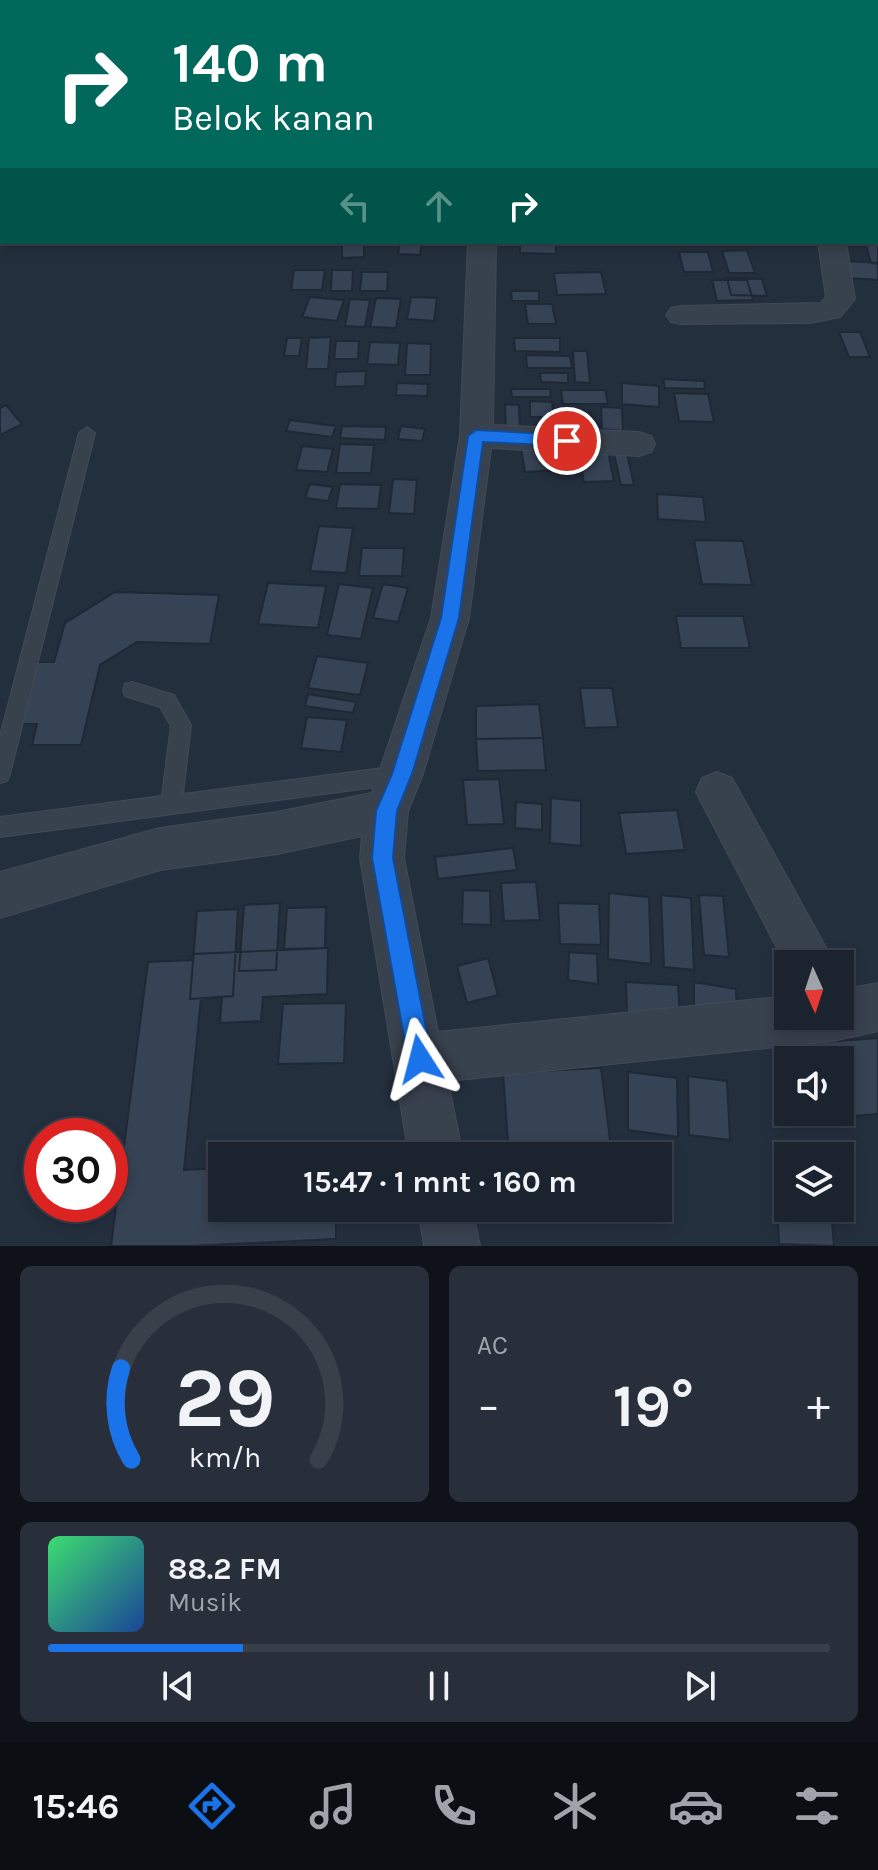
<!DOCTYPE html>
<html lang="id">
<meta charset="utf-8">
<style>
body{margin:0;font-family:Karla,sans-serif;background:#282f3a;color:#f1f3f6;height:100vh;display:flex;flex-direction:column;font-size:30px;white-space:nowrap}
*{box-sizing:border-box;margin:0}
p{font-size:26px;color:#a0a4aa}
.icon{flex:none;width:44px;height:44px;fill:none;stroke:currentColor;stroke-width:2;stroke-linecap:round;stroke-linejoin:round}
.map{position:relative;height:1246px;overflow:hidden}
.side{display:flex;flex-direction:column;gap:20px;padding:20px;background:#0f1319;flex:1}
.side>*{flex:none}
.banner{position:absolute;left:0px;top:0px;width:878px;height:244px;box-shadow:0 4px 12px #0003,0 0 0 2px #39404a;background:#00695c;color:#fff;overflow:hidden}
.needle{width:52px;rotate:177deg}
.tools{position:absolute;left:774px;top:950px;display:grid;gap:16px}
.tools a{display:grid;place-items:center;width:80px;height:80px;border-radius:0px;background:#1b232e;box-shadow:0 4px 12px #0003,0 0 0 2px #39404a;font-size:40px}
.speed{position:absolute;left:24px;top:1118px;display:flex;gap:16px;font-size:40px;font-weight:700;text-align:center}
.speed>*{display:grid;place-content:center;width:104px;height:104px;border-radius:50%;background:#1b232e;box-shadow:0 4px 12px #0003,0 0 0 2px #39404a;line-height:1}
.speed .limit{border:12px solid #d22;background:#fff;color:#111}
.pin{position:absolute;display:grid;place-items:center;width:68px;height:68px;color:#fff;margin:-34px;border:4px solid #fff;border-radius:50%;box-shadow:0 2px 8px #0007}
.me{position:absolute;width:88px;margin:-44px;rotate:351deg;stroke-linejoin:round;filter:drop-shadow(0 0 6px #0008)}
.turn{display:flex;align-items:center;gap:28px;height:168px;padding:0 40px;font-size:36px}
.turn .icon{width:104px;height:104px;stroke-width:2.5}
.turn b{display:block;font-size:56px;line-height:68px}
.lanes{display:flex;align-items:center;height:76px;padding:0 40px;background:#0003;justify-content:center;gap:40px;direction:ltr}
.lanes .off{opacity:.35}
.big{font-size:60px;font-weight:700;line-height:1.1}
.side .widget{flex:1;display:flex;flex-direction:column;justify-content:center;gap:12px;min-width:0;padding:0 28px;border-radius:12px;background:#282f3a}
.side .dial{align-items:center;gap:0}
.dial svg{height:208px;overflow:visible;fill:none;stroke:#39404a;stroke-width:7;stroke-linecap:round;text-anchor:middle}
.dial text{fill:#f1f3f6;stroke:none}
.song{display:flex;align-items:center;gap:24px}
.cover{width:96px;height:96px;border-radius:12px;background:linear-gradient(135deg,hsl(140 70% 55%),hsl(220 70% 35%))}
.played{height:8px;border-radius:4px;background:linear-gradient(90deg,#1a73e8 25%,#39404a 25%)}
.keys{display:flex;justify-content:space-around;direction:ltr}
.heat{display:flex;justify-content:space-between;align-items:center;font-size:44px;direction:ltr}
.side .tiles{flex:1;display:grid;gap:20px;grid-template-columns:1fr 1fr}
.widget:last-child{grid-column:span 2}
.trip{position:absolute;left:208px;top:1142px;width:464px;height:80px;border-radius:0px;background:#1b232e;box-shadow:0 4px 12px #0003,0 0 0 2px #39404a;font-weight:700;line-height:80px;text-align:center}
.menu{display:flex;height:128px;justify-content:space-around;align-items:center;background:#0b0e12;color:#a0a4aa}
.menu .icon{width:56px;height:56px}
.menu .active{color:#1a73e8}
.menu b{font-size:36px;color:#f1f3f6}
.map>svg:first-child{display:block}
</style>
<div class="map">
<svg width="878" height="1246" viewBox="0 0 878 1246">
<rect width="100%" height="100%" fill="#242f3e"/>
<path fill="#364354" stroke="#1f2835" stroke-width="2" d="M876 231H878V264L871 263 865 242H876Z
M342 242H364V257L342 258Z
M400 242H422L420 255 398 254Z
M520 242H556V254L520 253Z
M747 250 755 273H729L722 251Z
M679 252H708L713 272H684Z
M846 261 878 263V280L850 278Z
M294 270H325L322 290H291Z
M332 270H353L352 291H331Z
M362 272H388L387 291H360Z
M601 272 606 294 557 295 554 273Z
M727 278 762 279 767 296 731 295Z
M712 280H747L753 300 717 301Z
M511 291H539V301H512Z
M310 297 344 300 337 321 302 317Z
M411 297 437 298 434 321 407 319Z
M376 298 401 299 396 328 370 327Z
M350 299 370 300 365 327 345 326Z
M525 304H552L556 324H528Z
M839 332H860L870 357H849Z
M331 337 328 369H306L309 338Z
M287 338H302L299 356H284Z
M514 338H560V352L515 351Z
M336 341H359L358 359H334Z
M370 342 400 343 398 365 367 364Z
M407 343 431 344 430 375H405Z
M573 351H587L590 383 575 382Z
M526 355 570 356 572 368H527Z
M366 371 365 386 335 387 336 372Z
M540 373H568V383L541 382Z
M663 379 704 381 705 389 665 388Z
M397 383 428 384 427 396 396 395Z
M622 383 659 386V407L622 404Z
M511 389H550L551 397H512Z
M561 390H605L608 404H563Z
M674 393 708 394 714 422 679 421Z
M530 401 552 402 554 417H530Z
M505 404 519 405 520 431H506Z
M6 405 22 424 0 435V408Z
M601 407 622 408 623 431 602 429Z
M564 412 591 413 592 431 565 430Z
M290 420 336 426 332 437 286 431Z
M342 426 386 427 385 440 340 438Z
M401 426 425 429 422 441 398 439Z
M548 441 554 470 525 472 520 442Z
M340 444 374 445 371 473H336Z
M570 444 575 469H560L556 445Z
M302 446 333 449 327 472 296 470Z
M607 447 614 481 584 482 577 448Z
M626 449 634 485H621L613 450Z
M393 479 417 480 414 514 389 513Z
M310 484 333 487 328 501 305 498Z
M340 484 381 485 378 509 336 508Z
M657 494 703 497 706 522 658 519Z
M319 526 353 528 346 573 310 571Z
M694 540 743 541 752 585 702 584Z
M362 548H404L402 576H359Z
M268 583 326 586 318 628 258 624Z
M339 584 373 588 361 639 327 635Z
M383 584 408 588 398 622 373 618Z
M115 592 219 595 210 644 137 642 100 665 81 745H32L37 724H16L34 662H54L65 623Z
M676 616H743L750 648H681Z
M317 656 368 663 360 695 308 688Z
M580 688H612L618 727 585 728Z
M308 694 356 702 353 713 305 706Z
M539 704 543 738 476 739V706Z
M307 717 347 720 341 752 301 748Z
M543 738 546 770 478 771 476 739Z
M499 779 504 824 467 825 463 780Z
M551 798 581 801V846L550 843Z
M516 802 542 804V830L515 828Z
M677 810 685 850 626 854 619 813Z
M513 848 517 870 438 879 435 857Z
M536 882 540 920 504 921 501 883Z
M463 890 490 891 491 925 462 924Z
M609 893 649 897 651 964 608 959Z
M661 895 691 898 694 970 664 967Z
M699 895 723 896 729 957 704 955Z
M280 903 276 970 239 971 244 905Z
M558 903 599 904 601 945 560 944Z
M326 907 325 948 284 949 287 908Z
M238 909 233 996 190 999 197 911Z
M328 948 327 994 263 997 261 1021 220 1023 222 997 201 998 184 1170 222 1168V1208H336V1239L191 1246H111L148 962 192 960 193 954Z
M569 952 597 954 598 984 568 980Z
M488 958 498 995 467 1003 457 966Z
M626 982 678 985 680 1016 627 1013Z
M694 982 736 989 737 1015 694 1008Z
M346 1003 344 1063 278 1064 283 1004Z
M878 1038V1114L818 1119 816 1112H840V1060H802L798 1044Z
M601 1068 612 1156H509L503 1073Z
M628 1072 677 1078 678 1137 628 1130Z
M688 1076 727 1081 730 1140 689 1135Z
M775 1153 795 1156H788V1208H831L834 1246 779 1244Z
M514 1208H564L565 1214 515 1217Z"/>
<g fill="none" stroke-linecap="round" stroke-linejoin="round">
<g stroke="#414a57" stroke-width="2">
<path id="service" d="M87 427 95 433 10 774 7 781 0 783V736L79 433Z
M132 682 174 695 191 725 183 794 399 766 406 768 409 775 406 782 399 784 0 837V817L162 796 171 726 160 707 125 696 123 690 125 684Z"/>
</g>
<g stroke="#414a57" stroke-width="2">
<path id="minor" d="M815 0H835L836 2H816Z
M876 131H878V145H876Z
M876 195 878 196V213L876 212Z
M468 242H496L493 425 639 432 651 436 655 444 651 452 639 456 491 448 469 618 423 774 408 811 404 858 438 1032 788 996V1016H840V990L878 983V1031L833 1041 448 1081 463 1156H409L360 858 362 836 277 854 160 870 0 918V872L160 828 277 812 372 793 431 618 460 436Z
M818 242H846L855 299 840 317 810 323 681 324 671 322 666 315 671 308 681 306 821 303 826 297Z
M717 772 732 778 835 964H788V969L696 792 702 778Z
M418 1208H472L480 1246H424Z"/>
</g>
<use href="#service" fill="#38414e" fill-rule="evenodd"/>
<use href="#minor" fill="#38414e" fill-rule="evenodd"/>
</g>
<path fill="#1a73e8" stroke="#114b97" stroke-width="2" d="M476 430 567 435 575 441 567 446 483 442 459 618 412 774 397 811 393 858 432 1059 428 1068 420 1071 411 1068 408 1059 372 858 376 811 392 774 441 618 468 436Z"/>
</svg>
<div class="tools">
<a><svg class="needle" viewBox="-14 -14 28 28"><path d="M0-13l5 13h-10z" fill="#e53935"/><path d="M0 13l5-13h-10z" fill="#a0a4aa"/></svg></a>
<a><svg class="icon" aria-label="sound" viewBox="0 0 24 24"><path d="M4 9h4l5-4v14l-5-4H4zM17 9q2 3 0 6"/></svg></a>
<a><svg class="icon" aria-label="layers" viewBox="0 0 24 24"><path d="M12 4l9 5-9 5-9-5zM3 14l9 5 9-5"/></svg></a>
</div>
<div class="speed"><div class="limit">30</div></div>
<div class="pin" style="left:567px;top:441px;background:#d93025"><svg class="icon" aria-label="arrive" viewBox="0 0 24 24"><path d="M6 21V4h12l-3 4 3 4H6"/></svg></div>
<svg class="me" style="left:420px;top:1059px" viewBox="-20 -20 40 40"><path d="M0-17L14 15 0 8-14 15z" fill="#1a73e8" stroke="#fff" stroke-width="4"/></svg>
<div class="trip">15:47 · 1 mnt · 160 m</div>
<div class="banner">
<div class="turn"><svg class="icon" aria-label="right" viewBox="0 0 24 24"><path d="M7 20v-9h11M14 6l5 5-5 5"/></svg><div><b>140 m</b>Belok kanan</div></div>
<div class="lanes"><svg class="icon off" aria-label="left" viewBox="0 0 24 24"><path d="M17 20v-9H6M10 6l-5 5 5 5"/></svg><svg class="icon off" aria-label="ahead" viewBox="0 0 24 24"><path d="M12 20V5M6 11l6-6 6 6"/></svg><svg class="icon" aria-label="right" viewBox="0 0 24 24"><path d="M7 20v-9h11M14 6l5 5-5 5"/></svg></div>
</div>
</div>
<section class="side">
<div class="tiles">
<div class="widget dial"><svg viewBox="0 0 100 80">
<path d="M14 69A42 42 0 1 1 86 69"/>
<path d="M14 69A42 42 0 0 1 10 34" stroke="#1a73e8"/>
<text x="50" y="56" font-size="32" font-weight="700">29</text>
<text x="50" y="72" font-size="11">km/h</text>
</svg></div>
<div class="widget"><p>AC</p>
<div class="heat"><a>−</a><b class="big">19°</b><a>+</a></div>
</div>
<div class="widget">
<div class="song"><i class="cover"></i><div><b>88.2 FM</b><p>Musik</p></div></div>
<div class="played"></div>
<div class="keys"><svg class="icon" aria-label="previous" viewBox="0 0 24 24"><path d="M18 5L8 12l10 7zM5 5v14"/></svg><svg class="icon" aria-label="pause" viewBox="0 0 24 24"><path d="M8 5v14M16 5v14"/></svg><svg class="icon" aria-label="next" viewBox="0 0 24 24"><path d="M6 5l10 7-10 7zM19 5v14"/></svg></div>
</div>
</div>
</section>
<nav class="menu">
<b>15:46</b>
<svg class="icon active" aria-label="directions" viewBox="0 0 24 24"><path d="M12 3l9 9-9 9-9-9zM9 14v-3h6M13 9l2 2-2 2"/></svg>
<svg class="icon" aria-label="music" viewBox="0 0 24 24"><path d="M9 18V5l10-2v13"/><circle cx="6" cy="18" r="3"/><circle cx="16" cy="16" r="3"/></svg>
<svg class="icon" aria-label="phone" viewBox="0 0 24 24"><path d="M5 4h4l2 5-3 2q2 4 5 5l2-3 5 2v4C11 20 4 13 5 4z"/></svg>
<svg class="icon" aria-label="climate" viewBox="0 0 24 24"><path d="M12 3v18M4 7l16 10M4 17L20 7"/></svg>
<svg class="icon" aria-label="car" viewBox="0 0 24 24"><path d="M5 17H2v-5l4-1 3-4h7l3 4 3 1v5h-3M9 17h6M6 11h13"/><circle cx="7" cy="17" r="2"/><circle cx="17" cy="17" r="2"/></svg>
<svg class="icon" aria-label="filters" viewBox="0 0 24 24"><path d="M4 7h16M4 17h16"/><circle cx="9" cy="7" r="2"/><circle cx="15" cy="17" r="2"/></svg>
</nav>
